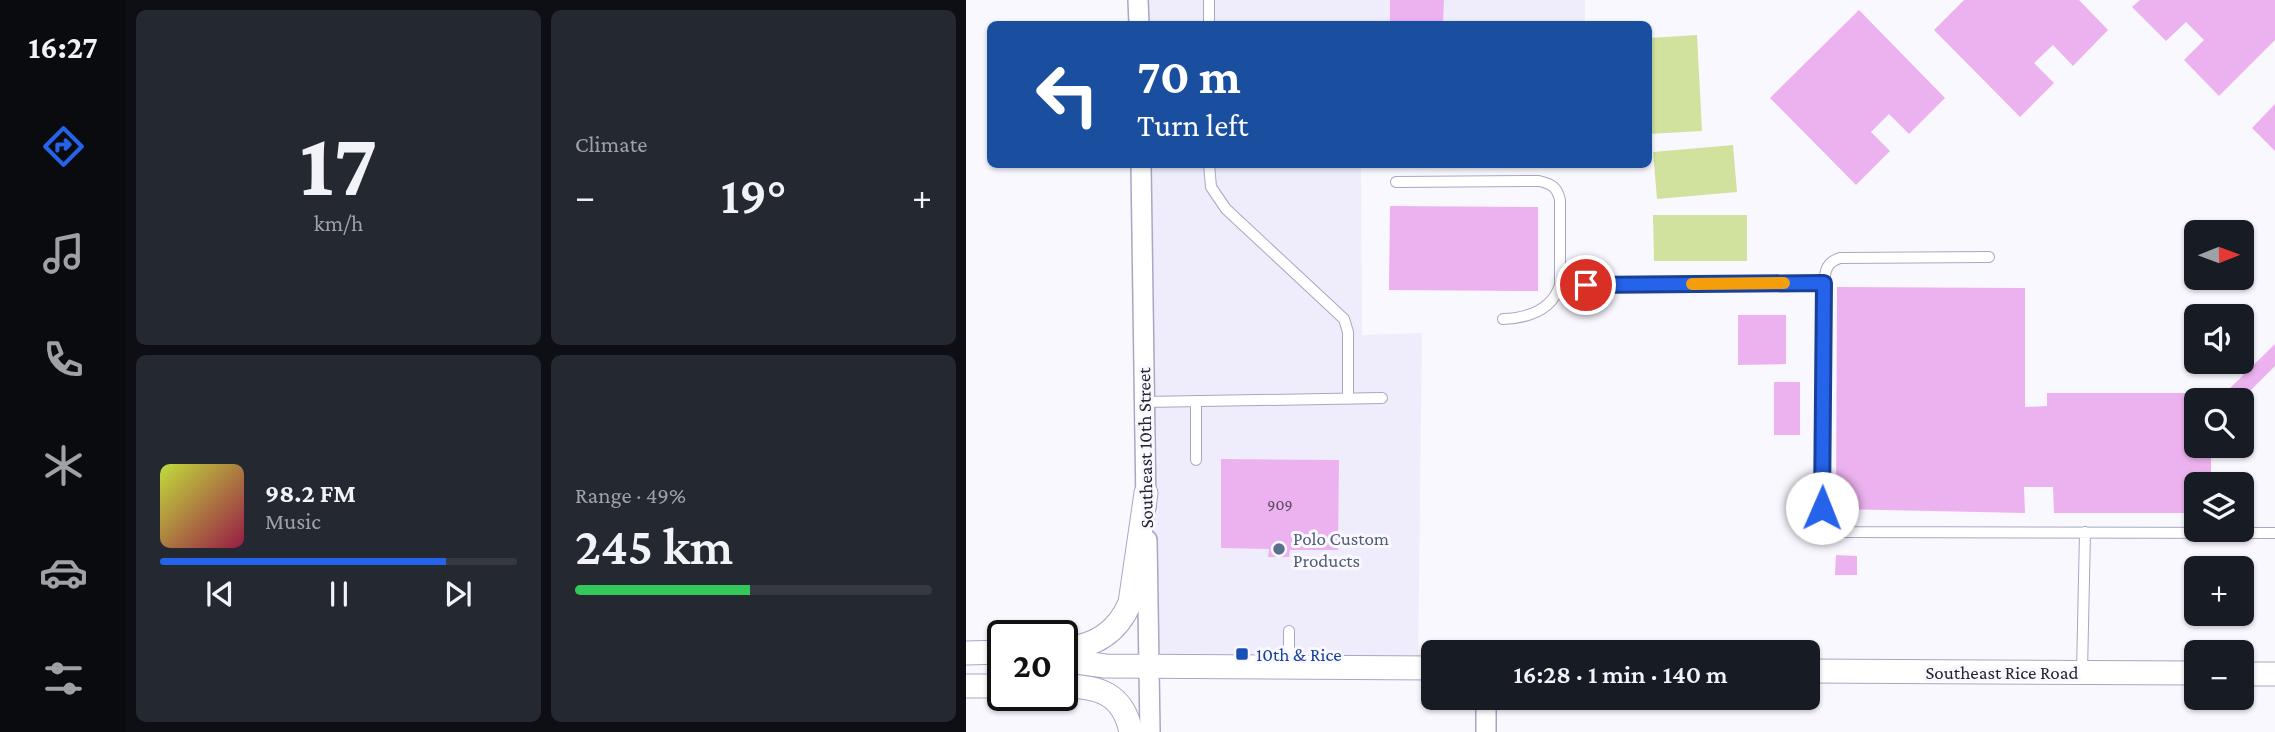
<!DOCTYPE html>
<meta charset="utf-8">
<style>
body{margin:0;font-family:"Crimson Pro",serif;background:#242831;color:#f1f3f6;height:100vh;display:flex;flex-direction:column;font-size:26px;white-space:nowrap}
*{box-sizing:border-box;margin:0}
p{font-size:23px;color:#9ea1a6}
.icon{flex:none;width:38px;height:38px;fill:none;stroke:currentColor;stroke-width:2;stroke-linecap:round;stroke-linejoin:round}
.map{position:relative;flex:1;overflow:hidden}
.side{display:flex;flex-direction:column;gap:10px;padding:10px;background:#0d0f14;width:840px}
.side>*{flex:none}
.banner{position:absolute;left:21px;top:21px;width:665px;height:147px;border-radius:10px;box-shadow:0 2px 5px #0004;background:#1a4fa0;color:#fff;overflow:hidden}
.needle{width:46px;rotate:89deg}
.tools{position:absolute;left:1218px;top:220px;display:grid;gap:14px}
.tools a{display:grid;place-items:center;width:70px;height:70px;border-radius:10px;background:#171b24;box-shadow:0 2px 5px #0004;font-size:35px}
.speed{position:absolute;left:21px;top:620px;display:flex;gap:14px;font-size:35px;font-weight:700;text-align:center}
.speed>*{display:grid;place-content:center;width:91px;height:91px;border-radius:50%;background:#171b24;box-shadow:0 2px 5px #0004;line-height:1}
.speed .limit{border:4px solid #111;border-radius:10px;background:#fff;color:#111}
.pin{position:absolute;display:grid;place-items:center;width:60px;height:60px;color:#fff;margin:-30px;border:4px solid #fff;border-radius:50%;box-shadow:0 2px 7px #0007}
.me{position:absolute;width:77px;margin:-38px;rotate:1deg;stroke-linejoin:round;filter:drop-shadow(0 0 5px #0008)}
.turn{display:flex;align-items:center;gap:24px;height:147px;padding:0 35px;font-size:32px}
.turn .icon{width:91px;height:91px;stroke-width:2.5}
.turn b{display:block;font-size:49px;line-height:60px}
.big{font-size:52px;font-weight:600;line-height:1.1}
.side .widget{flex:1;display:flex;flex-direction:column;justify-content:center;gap:10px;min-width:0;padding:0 24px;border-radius:10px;background:#242831}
.side .dial{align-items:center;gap:0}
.dial b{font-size:91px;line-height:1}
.song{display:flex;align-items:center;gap:21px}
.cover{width:84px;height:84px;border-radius:10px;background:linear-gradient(135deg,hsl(70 70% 55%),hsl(340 70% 35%))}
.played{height:7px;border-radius:4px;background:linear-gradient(90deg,#2563eb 80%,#363941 80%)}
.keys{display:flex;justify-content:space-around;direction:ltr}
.heat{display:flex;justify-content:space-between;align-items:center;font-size:38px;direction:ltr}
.charge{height:10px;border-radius:5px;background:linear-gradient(90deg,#34c759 49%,#363941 0)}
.side .tiles{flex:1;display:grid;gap:10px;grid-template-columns:repeat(2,1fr)}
.trip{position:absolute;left:455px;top:640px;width:399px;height:70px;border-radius:10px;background:#171b24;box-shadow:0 2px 5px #0004;font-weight:600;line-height:70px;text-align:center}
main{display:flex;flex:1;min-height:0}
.tab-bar{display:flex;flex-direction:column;width:126px;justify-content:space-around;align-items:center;background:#090b0e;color:#9ea1a6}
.tab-bar .icon{width:49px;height:49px}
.tab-bar .current{color:#2563eb}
.tab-bar b{font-size:32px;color:#f1f3f6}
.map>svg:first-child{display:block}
</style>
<main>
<nav class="tab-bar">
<b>16:27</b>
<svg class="icon current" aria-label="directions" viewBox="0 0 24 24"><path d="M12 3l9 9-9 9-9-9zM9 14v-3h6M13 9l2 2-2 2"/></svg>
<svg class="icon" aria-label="music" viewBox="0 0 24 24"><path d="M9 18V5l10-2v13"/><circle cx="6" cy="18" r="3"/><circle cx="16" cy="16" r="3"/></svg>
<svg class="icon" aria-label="phone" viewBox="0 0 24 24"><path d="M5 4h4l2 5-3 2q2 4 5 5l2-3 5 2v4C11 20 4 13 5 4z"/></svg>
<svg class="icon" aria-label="climate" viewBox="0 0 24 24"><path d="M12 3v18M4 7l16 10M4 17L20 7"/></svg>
<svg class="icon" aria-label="car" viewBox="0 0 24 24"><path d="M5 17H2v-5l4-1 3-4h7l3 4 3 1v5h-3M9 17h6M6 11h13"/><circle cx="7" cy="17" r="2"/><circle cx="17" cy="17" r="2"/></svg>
<svg class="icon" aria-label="filters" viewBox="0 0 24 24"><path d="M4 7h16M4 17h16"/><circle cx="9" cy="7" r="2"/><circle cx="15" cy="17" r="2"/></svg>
</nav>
<section class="side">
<div class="tiles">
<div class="widget dial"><b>17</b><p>km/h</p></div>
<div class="widget"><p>Climate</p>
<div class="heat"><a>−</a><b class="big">19°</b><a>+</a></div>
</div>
<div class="widget">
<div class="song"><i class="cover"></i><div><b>98.2 FM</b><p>Music</p></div></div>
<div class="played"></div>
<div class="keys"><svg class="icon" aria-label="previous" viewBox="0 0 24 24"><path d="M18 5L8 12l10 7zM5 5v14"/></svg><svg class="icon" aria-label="pause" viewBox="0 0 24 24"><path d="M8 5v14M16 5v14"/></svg><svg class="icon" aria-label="next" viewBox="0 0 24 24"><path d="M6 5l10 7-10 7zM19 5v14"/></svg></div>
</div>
<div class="widget"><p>Range · 49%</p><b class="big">245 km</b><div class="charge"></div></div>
</div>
</section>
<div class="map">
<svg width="1309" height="732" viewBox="0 0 1309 732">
<rect width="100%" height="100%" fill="#faf8ff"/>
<path fill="#efecfc" d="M173 0H619V24H173Z
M175 165H395L396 335 456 333 452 668 183 666Z"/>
<path fill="#d1e19e" d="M731 35 736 131 683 134V38Z
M767 145 771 192 691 199 687 152Z
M687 215H781V261H688Z"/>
<path fill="#ecb2ef" d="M424 0H478L477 24H424Z
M998 0H1113L1142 30 1107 66 1087 45 1068 63 1088 83 1054 117 968 30Z
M1174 0H1309V40L1253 96 1218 60 1238 40 1220 22 1200 41 1166 7Z
M893 10 979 98 943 134 923 114 905 132 924 151 890 185 804 98Z
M1309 104V151L1286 128Z
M424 206 572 207V291L423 290Z
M871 287 1059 288V407L1081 406V393H1259L1309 344V366L1274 401H1230V446H1245V485H1230V513H1088L1087 487H1058L1059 513 870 509Z
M772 315H820V364L772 365Z
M808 382H834V435H808Z
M255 459 373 460 372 550H324L323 557H302L303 549 255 548Z
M870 555 891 556V575H869Z"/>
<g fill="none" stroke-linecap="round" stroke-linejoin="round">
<g stroke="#aba5c4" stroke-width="12">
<path id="service" d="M243 0V24
M243 164 245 187 260 209 378 319 382 332V399
M430 182 573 181C586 184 591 187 594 200V285C586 310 562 318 537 319
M1023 257 874 258C861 262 859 270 858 283L856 508C859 522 863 527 876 532L1309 533
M594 285 858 283
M178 402 416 398
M230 460V401
M323 667V631
M1116 672 1119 532"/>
</g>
<g stroke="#aba5c4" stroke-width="22">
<path id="minor" d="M172 0 173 24
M175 164 180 506
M181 540 184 732
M520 698V732"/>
</g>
<g stroke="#aba5c4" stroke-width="25">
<path id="tertiary" d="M96 649C128 647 151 633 164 603L180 493
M0 653 37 652
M96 660 139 666 467 668
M842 671 1230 673
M1276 674H1309
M0 686H37
M96 686C132 686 157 693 165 732"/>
</g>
<use href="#service" stroke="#fff" stroke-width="10"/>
<use href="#minor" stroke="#fff" stroke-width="19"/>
<use href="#tertiary" stroke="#fff" stroke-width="23"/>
</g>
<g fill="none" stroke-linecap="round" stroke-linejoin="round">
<g stroke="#184099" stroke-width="18">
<path id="route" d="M620 285 858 283 856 508"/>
</g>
<use href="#route" stroke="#2563eb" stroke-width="12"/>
<path stroke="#f59e0b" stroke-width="12" d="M726 284 818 283"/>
</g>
<circle fill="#5c6f8a" stroke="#faf8ff" stroke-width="2.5" cx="313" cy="549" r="7"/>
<rect fill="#1a4fb4" stroke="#faf8ff" stroke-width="2.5" x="269" y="647" width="14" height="14" rx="3.5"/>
<g text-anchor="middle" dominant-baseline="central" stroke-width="6" stroke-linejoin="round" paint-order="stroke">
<g font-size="16" fill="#584860">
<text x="314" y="504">909</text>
</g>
<g font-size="19" fill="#262430" stroke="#faf8ff">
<text transform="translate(179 448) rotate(-91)">Southeast 10th Street</text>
<text x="1036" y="672">Southeast Rice Road</text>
</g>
<g font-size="19" fill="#4e5e75" stroke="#faf8ff" text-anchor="start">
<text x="327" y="538">Polo Custom<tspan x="327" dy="22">Products</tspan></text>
</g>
<g font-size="19" fill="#164399" stroke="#faf8ff" text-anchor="start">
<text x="290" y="654">10th &amp; Rice</text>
</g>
</g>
</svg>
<div class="tools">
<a><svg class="needle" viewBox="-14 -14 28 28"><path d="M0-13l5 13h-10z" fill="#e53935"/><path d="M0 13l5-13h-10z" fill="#9ea1a6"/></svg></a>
<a><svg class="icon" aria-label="sound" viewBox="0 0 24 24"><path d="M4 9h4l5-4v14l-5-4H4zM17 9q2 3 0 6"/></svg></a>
<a><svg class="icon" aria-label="search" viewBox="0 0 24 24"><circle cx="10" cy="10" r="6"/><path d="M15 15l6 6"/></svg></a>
<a><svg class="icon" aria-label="layers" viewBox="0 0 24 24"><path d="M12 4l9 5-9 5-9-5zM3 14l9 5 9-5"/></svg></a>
<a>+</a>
<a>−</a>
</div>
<div class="speed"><div class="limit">20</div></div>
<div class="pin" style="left:620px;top:285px;background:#d93025"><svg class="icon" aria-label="arrive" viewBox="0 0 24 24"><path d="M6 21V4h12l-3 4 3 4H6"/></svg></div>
<svg class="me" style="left:856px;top:508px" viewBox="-20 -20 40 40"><circle r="19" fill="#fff"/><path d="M0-13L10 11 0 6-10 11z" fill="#2563eb"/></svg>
<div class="trip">16:28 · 1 min · 140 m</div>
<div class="banner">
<div class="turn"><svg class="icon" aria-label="left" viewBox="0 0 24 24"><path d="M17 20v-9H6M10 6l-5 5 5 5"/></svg><div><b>70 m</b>Turn left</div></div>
</div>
</div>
</main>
